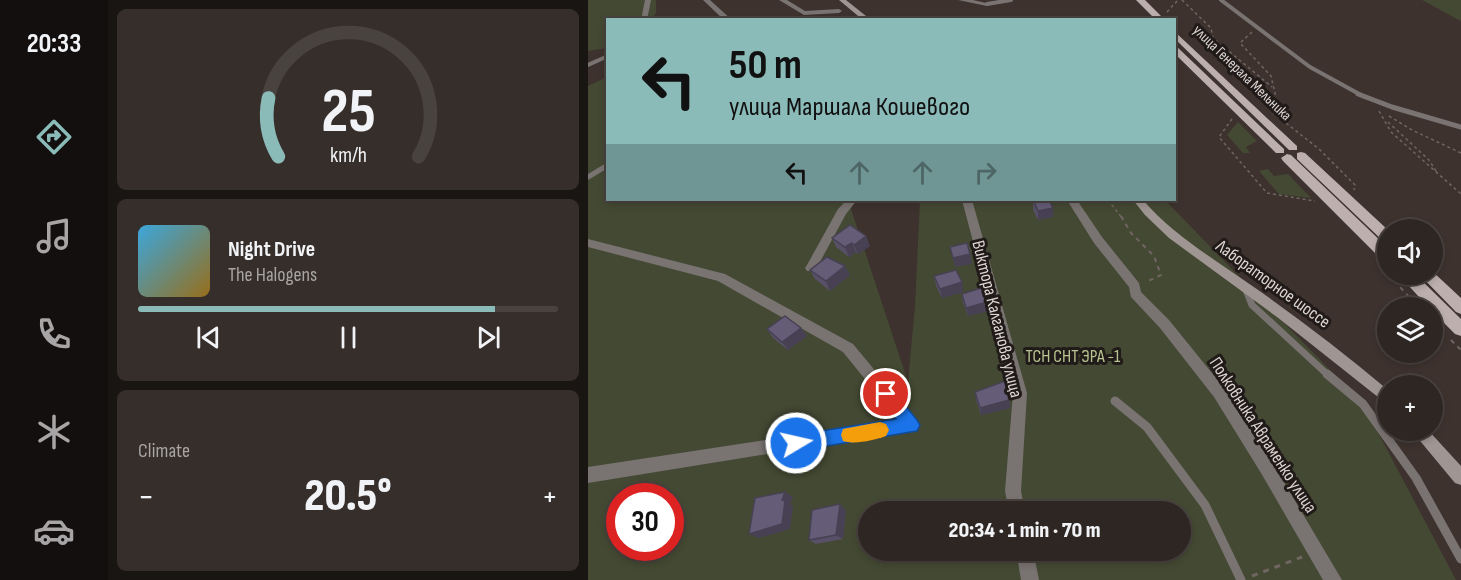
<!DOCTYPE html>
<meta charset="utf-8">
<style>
body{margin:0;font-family:"Sofia Sans Condensed",sans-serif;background:#362e2a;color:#f1f3f6;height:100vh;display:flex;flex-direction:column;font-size:22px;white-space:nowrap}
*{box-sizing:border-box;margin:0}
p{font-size:20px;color:#a7a5a5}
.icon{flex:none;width:33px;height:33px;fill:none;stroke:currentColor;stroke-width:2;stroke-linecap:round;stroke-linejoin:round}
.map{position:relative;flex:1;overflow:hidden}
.drawer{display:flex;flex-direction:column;gap:9px;padding:9px;background:#191513;width:480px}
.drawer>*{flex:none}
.guide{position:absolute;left:18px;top:18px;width:570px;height:183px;border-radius:0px;box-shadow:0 3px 9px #0003,0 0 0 2px #494340;background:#8bbbb9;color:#111;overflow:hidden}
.controls{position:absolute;left:789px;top:219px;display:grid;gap:12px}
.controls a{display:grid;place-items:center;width:66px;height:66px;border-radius:50%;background:#2e2622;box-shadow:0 3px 9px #0003,0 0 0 2px #494340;font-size:30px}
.speed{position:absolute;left:18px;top:483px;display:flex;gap:12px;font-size:30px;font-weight:700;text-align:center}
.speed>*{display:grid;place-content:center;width:78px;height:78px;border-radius:50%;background:#2e2622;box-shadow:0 3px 9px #0003,0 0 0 2px #494340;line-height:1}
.speed .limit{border:9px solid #d22;background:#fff;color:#111}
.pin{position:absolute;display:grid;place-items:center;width:51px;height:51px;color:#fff;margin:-26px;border:3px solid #fff;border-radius:50%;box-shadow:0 2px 6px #0007}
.me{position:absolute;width:66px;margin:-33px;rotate:81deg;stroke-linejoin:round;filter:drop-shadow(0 0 4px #0008)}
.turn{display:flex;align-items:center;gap:21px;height:126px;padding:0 24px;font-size:27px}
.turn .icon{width:78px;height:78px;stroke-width:2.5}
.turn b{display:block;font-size:42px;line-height:51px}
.lanes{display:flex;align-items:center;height:57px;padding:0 24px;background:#0003;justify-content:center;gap:30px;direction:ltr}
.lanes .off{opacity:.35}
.big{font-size:45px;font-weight:800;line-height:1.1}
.drawer .card{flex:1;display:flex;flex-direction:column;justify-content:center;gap:9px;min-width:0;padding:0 21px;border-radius:9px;background:#362e2a}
.drawer .dial{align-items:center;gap:0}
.dial svg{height:156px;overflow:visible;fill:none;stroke:#494340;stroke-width:7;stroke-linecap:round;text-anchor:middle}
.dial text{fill:#f1f3f6;stroke:none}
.song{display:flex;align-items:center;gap:18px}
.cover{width:72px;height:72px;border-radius:9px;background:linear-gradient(135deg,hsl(200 70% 55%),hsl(40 70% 35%))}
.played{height:6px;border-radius:3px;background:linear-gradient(90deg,#8bbbb9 85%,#494340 85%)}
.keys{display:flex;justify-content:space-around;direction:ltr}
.heat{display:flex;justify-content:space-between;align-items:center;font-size:33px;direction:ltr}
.trip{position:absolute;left:270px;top:501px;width:333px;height:60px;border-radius:30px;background:#2e2622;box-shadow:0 3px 9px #0003,0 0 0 2px #494340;font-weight:800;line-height:60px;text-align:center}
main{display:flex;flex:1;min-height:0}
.tabs{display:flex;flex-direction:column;width:108px;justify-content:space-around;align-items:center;background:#120f0e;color:#a7a5a5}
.tabs .icon{width:42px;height:42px}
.tabs .selected{color:#8bbbb9}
.tabs b{font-size:27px;color:#f1f3f6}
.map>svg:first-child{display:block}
</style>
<main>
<nav class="tabs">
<b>20:33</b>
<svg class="icon selected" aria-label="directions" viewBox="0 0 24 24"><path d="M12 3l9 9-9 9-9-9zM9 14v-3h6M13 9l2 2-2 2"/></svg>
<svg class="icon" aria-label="music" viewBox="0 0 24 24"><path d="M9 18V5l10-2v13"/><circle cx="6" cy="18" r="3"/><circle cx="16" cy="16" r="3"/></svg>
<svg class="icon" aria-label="phone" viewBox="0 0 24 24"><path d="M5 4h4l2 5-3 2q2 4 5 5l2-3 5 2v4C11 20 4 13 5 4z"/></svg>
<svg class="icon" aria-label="climate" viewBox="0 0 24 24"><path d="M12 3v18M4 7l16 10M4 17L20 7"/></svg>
<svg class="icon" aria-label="car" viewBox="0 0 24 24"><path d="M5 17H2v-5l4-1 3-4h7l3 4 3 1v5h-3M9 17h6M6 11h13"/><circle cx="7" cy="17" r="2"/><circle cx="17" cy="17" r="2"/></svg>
</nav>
<section class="drawer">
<div class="card dial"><svg viewBox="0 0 100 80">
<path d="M14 69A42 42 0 1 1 86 69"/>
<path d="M14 69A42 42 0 0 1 9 39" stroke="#8bbbb9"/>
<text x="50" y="56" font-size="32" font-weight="700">25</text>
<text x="50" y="72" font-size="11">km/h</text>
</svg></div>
<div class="card">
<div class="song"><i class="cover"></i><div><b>Night Drive</b><p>The Halogens</p></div></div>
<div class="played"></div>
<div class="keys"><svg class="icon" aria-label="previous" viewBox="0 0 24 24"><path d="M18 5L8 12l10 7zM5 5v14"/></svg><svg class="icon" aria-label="pause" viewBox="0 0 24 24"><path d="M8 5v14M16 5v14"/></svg><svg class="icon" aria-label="next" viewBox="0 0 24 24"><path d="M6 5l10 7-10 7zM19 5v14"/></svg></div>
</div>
<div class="card"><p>Climate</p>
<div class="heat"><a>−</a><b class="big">20.5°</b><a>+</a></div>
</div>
</section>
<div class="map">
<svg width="873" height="580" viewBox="0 0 873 580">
<rect width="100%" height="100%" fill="#3d322e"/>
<path fill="#444933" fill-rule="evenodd" d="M0 0H68V13L64 19 20 20 19 48 0 51Z
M834 0H873V21L871 20Z
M19 77 20 200H260L320 382 327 306 332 200H577L775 404 868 580H0V86ZM32 496H82V548H32ZM280 512H592V550H280Z
M650 122 669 141 658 147 662 153H655L639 135Z
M680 169 686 176 700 174 723 198 691 194 671 171Z"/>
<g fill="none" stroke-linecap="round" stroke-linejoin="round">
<path stroke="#6f6662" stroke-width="1.5" stroke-dasharray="3 3" stroke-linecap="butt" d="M594 0 623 28 625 38 684 87
M579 12 590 0
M664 32 652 43 683 76 689 102
M791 111 803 132 873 194
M684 112 731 149 767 185 766 190
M801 116 824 130 873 153
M644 119 631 137 679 193 727 201
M800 122 841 160 848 171
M520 200 534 218"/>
<path stroke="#6f6662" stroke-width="2" stroke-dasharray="4.5 4.5" stroke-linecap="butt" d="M533 216 543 233 566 256 573 275 558 282
M792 266 800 274
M800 274 823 299
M863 340 873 350"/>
<path stroke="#6f6662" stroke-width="3" stroke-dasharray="6 6" stroke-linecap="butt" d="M664 576 714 557"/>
<path stroke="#797372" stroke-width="4" d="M633 0 722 67 773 95
M399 4 423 0
M0 65 20 56"/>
<path stroke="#797372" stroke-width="5" d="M770 94 804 107 873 127
M0 177 20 165"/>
<path stroke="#797372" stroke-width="7" d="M658 290 664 305 741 376"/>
<path stroke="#797372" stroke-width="9" d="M739 374 775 404 828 478 873 559
M527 401 559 427 617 505 653 580"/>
<path fill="#797372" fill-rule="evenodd" d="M57 0H63L59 20H53Z
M115 0H122L144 20H136Z
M191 0H199L217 11 251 9 254 11 251 13 216 15Z
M370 0H385L402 4 399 6Z
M259 200H269L258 214 227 271H219L217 268 219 265 250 209Z
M374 200H384L439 393 433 491 437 512H421L417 491 425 393Z
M479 200H489L514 237 551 283 553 292 581 320 636 388 684 462 754 580H735L673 473 626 397 572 328 543 297 541 287 506 243Z
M0 239 137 274 265 344 328 420 330 425 328 430 0 483V467L310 420 255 352 130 281 0 247Z
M428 550H445L451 580H433Z"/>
<path fill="#9f9593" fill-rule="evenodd" d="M251 0H258L283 20H275Z
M545 200H555C584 234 623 257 660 283 708 316 755 352 800 390V405L689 317 581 238 557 215Z
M823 430H840L873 466V485L867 483Z"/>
<path fill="#bcafad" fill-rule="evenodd" d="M548 0H557L577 20H568Z
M586 31 709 146V150H701L586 38Z
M586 44 696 149V153H688L586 53Z
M713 152 717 153 800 230V243L795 241 709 159V153Z
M699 154 703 155 800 248V262L795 261 695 161 693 158Z
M844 271 873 298V314L868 312 831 274H844Z
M810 274H827L873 319V336L867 334 844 311V308H841Z"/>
</g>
<path fill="#575066" d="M445 200 465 217 450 220 445 210Z
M244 238 282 246 270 254 268 252 261 257 248 247Z
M257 266 262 275 242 291 227 279 222 270Z
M346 276 375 292 354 298 348 286Z
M374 294 399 302 400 311 380 316 375 303Z
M213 328 219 336 200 350 185 338 179 329Z
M387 392 421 400 422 408 393 415 388 400Z
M258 510 255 539 228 544 221 540Z"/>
<path fill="#474153" d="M465 208V217L450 220V211Z
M278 236 282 246 270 254 266 245Z
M264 243 268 252 261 257 257 247Z
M382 254 384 264 367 267 365 258Z
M257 266 262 275 242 291 238 281Z
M374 282 375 292 354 298 352 289Z
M399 302 400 311 380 316 378 308Z
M213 328 219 336 200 350 194 342Z
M421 400 422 408 393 415 392 408Z
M197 492 205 497 202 504 205 506 202 529 171 538 161 534 194 500Z
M252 504 258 510 255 539 248 535Z
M409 550H422L387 561 386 558Z"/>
<path fill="#655d77" stroke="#474153" stroke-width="1.5" d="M445 200H461L465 208 450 211Z
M262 225 278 236 266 245 264 243 257 247 244 238Z
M379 243 382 254 365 258 362 247Z
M239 257 257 266 238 281 222 270Z
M368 270 374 282 352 289 346 276Z
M393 288 399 302 378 308 374 294Z
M197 316 213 328 194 342 179 329Z
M417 381 421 400 392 408 387 392Z
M197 492 194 500 197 501 194 524 161 534 167 498Z
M252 504 248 535 221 540 224 510Z
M385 550H409L386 558Z"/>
<path fill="#1a73e8" stroke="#114b97" stroke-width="1.5" d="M298 387 304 389 329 420 332 425 329 431 208 451 202 449 199 443 202 437 208 435 308 419 290 394 292 389Z"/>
<path fill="#f59e0b" d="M292 422 298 424 301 430 298 436C287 440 267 445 255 441L253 435 255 429Z"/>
<g text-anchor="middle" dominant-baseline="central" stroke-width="6" stroke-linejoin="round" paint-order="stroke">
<g font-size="15" fill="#dcd5d3" stroke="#201b19">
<text transform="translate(654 73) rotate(44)">улица Генерала Мельника</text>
</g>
<g font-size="18" fill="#dcd5d3" stroke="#201b19">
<text transform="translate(685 284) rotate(36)">Лабораторное шоссе</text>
<text transform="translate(409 319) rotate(76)">Виктора Калганова улица</text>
<text transform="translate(675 435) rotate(57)">Полковника Авраменко улица</text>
</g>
<g font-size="18" fill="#b9c590" stroke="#201b19">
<text x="485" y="356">ТСН СНТ ЭРА -1</text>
</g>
</g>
</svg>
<div class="controls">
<a><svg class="icon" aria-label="sound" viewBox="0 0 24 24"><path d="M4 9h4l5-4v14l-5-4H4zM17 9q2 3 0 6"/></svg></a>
<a><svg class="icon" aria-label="layers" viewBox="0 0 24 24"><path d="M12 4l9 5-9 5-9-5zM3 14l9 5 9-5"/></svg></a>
<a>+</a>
</div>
<div class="speed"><div class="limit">30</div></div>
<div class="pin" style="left:298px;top:394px;background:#d93025"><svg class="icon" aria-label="arrive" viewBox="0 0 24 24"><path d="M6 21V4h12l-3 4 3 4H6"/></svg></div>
<svg class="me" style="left:208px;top:443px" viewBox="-20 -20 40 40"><circle r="17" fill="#1a73e8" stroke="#fff" stroke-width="3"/><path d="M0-11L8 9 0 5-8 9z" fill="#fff"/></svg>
<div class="trip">20:34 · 1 min · 70 m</div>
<div class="guide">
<div class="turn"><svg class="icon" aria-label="left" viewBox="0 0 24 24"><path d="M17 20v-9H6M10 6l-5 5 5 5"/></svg><div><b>50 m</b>улица Маршала Кошевого</div></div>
<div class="lanes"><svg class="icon" aria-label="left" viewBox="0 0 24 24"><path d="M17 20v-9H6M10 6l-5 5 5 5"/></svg><svg class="icon off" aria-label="ahead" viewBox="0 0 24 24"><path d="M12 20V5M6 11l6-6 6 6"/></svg><svg class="icon off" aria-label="ahead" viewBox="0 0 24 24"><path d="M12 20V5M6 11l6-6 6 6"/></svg><svg class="icon off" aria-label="right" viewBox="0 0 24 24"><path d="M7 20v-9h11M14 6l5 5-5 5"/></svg></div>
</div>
</div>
</main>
